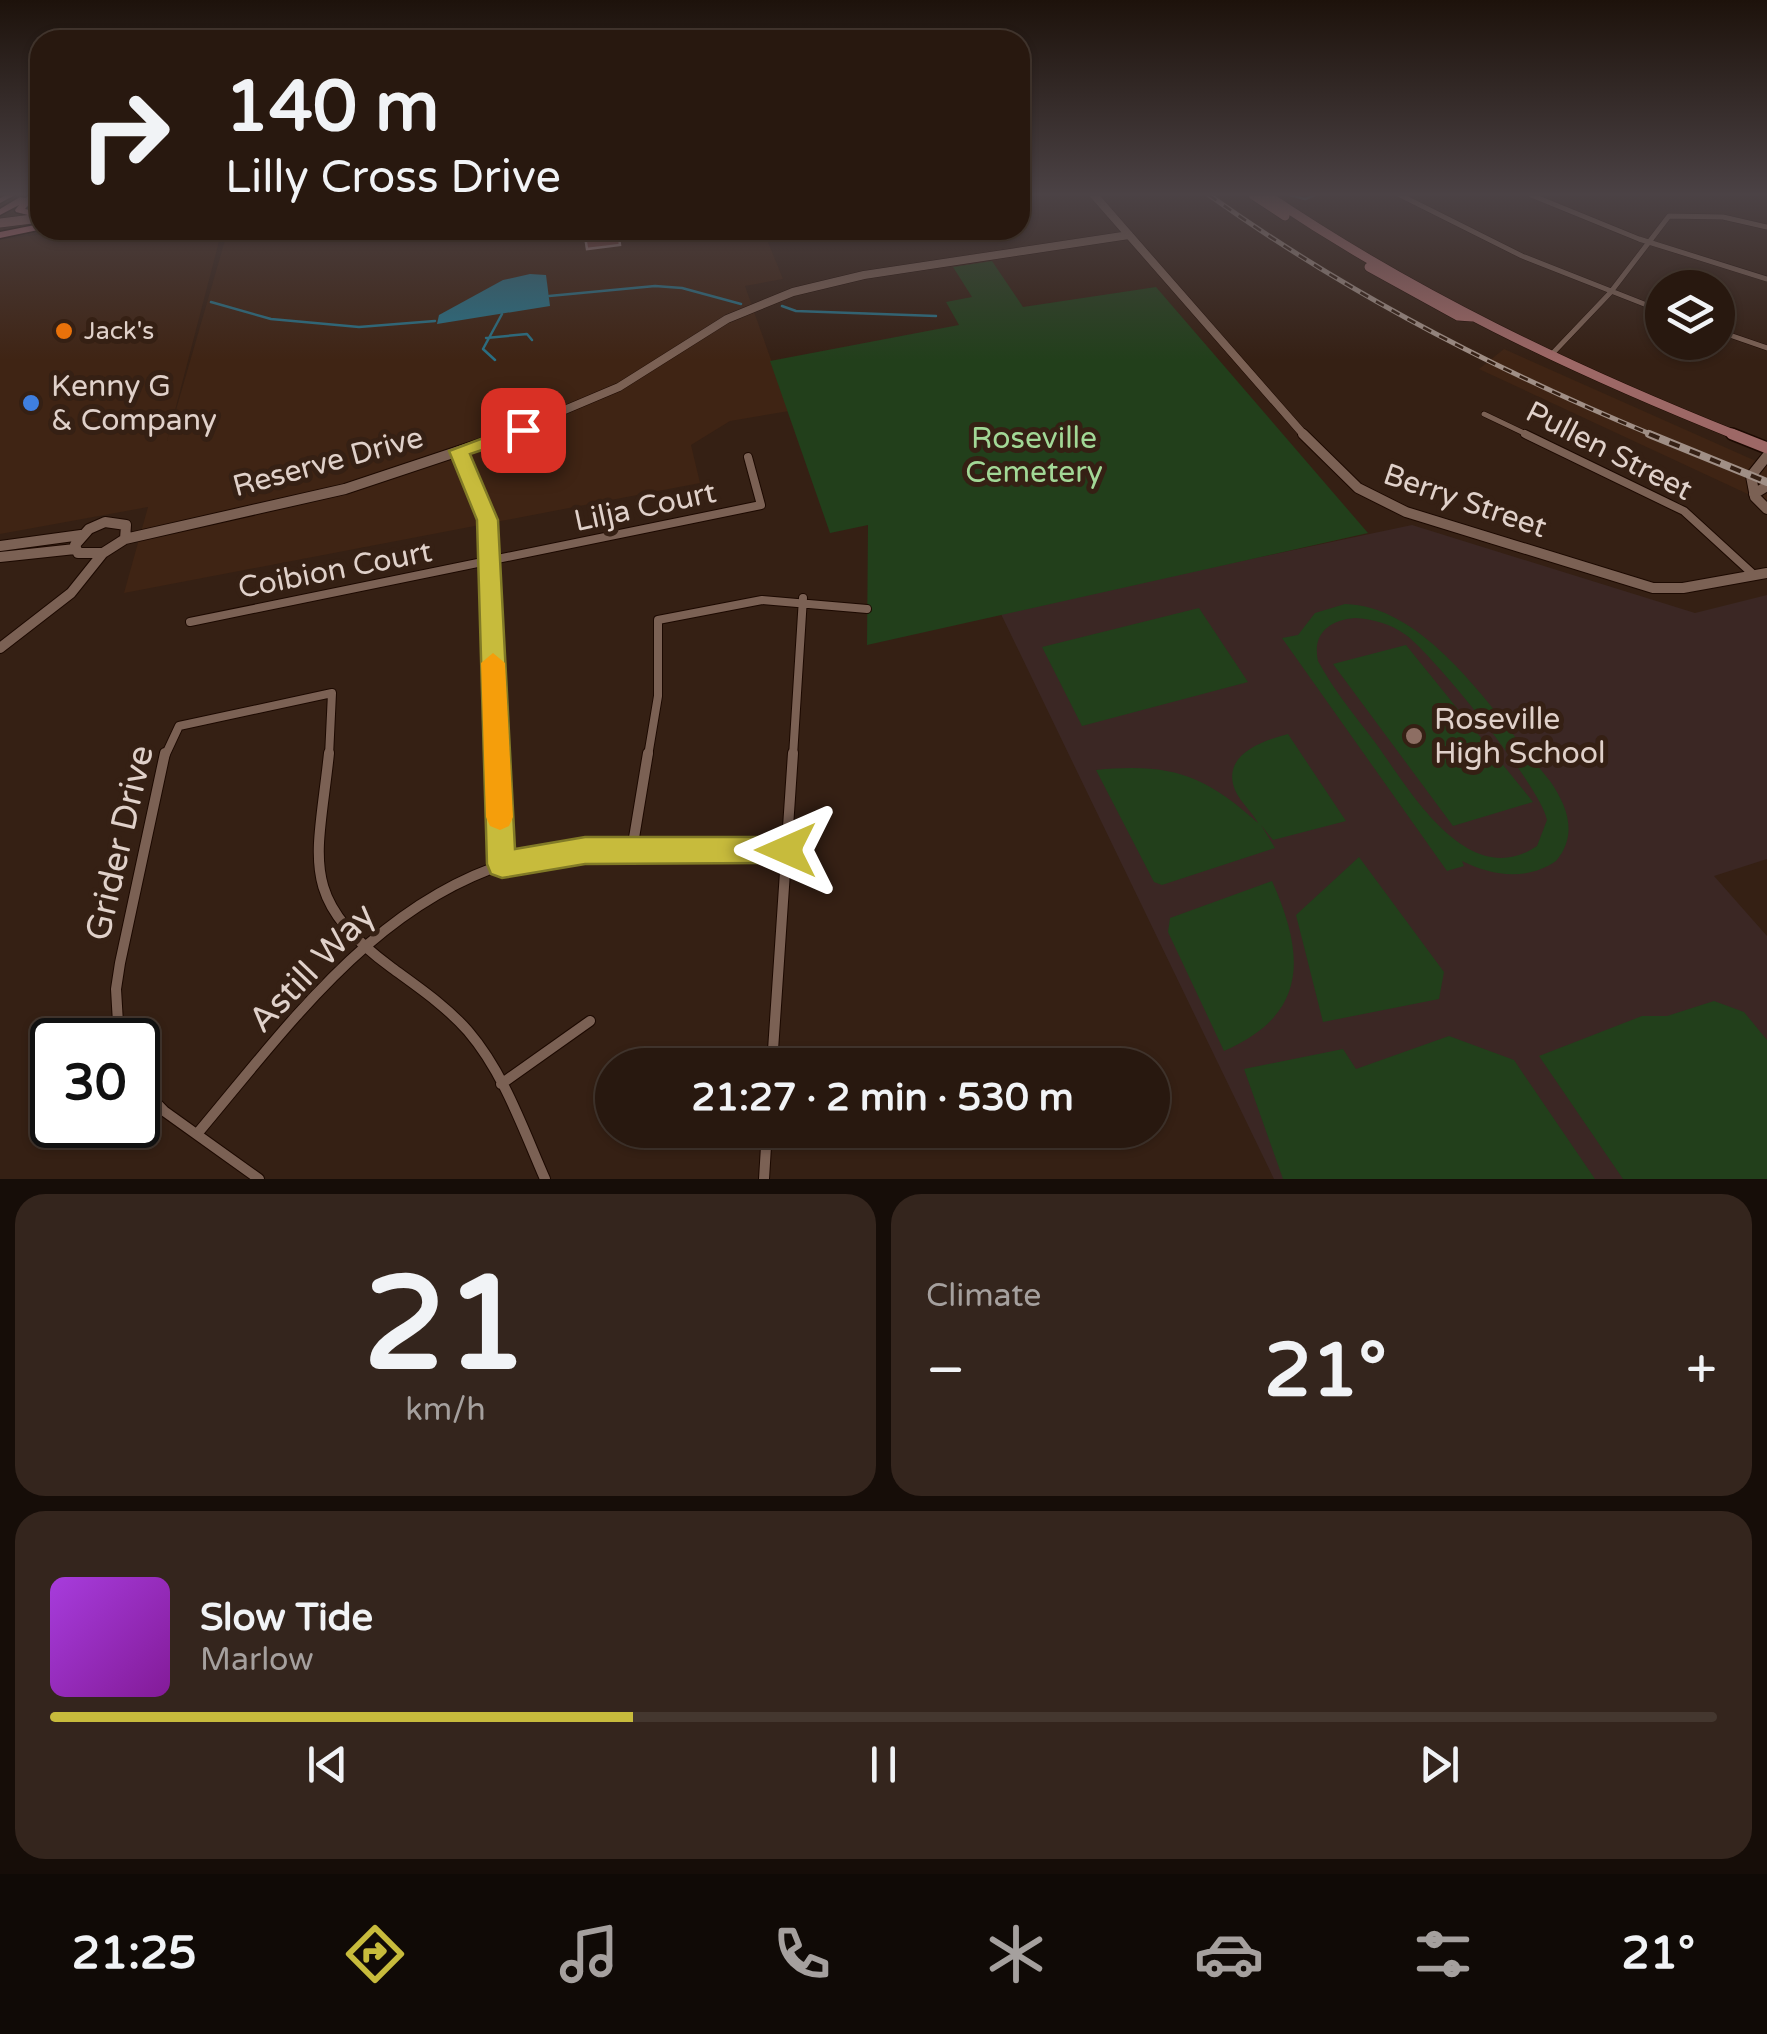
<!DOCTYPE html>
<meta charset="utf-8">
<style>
body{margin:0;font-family:"Varela Round",sans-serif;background:#34251d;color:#f1f3f6;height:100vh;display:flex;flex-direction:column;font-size:38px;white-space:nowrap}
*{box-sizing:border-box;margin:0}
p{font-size:32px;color:#a5a09e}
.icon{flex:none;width:55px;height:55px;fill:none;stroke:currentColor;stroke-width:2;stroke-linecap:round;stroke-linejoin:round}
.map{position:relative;height:1179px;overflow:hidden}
.side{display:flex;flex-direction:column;gap:15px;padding:15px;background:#160d08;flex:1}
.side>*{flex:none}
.guide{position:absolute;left:30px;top:30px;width:1000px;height:210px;border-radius:30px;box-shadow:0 2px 8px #0004,0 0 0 2px #44372f;background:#28180f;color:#f1f3f6;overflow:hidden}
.buttons{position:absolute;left:1645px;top:270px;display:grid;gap:20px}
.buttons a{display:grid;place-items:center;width:90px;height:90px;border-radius:50%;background:#28180f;box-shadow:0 2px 8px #0004,0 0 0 2px #44372f;font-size:50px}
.speed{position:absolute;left:30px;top:1018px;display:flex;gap:20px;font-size:50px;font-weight:700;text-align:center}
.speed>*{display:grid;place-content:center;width:130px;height:130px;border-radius:50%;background:#28180f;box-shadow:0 2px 8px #0004,0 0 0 2px #44372f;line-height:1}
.speed .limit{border:5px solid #111;border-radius:15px;background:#fff;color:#111}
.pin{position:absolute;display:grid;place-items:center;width:85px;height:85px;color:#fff;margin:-42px;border-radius:20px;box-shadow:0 5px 15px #0006}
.me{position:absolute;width:110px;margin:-55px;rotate:270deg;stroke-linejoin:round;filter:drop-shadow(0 0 8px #0008)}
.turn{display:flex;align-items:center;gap:35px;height:210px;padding:0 30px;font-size:45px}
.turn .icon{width:130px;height:130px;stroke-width:2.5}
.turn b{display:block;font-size:70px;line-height:85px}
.big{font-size:75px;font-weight:800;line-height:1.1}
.side .card{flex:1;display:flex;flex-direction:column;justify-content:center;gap:15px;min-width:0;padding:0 35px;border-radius:30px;background:#34251d}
.side .dial{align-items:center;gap:0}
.dial b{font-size:130px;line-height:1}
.song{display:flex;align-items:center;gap:30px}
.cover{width:120px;height:120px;border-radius:15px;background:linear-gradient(135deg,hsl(280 70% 55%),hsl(290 70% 35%))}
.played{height:10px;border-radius:5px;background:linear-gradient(90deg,#c7bb3c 35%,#44372f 35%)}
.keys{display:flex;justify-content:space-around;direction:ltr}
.heat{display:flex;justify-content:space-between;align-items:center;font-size:55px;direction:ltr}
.side .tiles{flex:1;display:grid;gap:15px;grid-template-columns:1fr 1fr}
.card:last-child{grid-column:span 2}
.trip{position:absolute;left:595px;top:1048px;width:575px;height:100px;border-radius:50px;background:#28180f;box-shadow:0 2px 8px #0004,0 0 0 2px #44372f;font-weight:800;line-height:100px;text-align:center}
.tabs{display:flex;height:160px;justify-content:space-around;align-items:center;background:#100a06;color:#a5a09e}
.tabs .icon{width:70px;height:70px}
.tabs .on{color:#c7bb3c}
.tabs b{font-size:45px;color:#f1f3f6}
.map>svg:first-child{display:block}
</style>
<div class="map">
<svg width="1767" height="1179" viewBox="0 0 1767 1179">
<rect width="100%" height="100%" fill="#352014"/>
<path fill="#3f2414" d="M72 230H222L167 441 228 230H763L783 279 745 286 789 411 730 421 691 445 700 483 124 593 148 507 0 534V240Z
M1504 349 1767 466V503L1479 369Z"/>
<path fill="#3b2724" d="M1412 525 1695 613 1767 595V859L1714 876 1767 936V1179H1274L1000 612Z"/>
<path fill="#223f1b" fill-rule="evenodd" d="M992 261 1023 307 1156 287 1368 533 867 645 868 525 830 533 770 361 959 325 946 302 972 297 953 267Z
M1345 604C1430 606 1499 720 1550 781 1568 807 1578 835 1556 861 1527 881 1492 876 1462 861L1464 866 1447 871 1282 638 1298 635 1315 613ZM1355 618C1373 619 1391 624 1406 635 1435 657 1541 787 1547 820L1537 846C1468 893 1409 789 1377 745 1357 718 1334 691 1318 661 1312 634 1329 620 1355 618Z
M1199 608 1248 682 1082 726 1042 647Z
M1406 645 1533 802 1453 826 1333 664Z
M1288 734 1346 821 1273 840 1261 825 1275 848 1162 885 1154 882 1096 770C1170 763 1203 774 1258 823 1253 813 1240 802 1235 790 1221 755 1262 741 1288 734Z
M1359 857 1444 972 1439 999 1323 1022 1296 915Z
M1272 881C1305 955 1309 1014 1224 1051L1168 932 1170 918Z
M1714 1001 1744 1012 1767 1040V1179H1623L1539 1056 1642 1016H1667Z
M1449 1036 1514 1060 1595 1179H1283L1244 1069 1343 1049 1356 1069Z"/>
<path fill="#297084" d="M530 274 546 275 550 306 437 324 439 315 503 280Z"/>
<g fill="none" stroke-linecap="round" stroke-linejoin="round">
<path stroke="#297084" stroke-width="2.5" d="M1290 195 1305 199 1315 195
M549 296 655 286 682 288 741 304
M211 302 271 319 359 327 435 321
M782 306 796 311 936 316
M486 338 527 334 532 340
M495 360 483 349 502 314"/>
</g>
<path fill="#78423d" stroke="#9a7b77" stroke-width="2.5" d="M584 230H618L620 245 587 249Z"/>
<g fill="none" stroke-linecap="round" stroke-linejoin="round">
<g stroke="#1c0901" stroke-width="6">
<path id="minor-far2" d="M1400 195 1522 256 1662 311
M1531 195 1639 239 1767 279
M1718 331 1767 348
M1551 355 1610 293 1669 216 1723 217 1767 227
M1484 414 1530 436"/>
</g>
<g stroke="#1c0901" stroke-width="10">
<path id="minor-far1" d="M1525 434 1684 511 1754 575
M459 451 488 520 498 756
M190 622 761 505 748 457
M165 756 179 726 332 693 329 756
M648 756 658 696V620L762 600 867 609
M793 756 803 598"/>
</g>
<g stroke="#1c0901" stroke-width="12">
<path id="minor" d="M329 753C318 860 296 897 392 968 418 987 446 1006 468 1031 504 1073 523 1129 545 1179
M497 753 502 864
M632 850 648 753
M119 1040 116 989 120 963 165 753
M772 1065 793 753
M138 1084 164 1111 259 1179
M501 1084 590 1021
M197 1134C293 1020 388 884 543 854 622 839 706 849 786 850
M764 1179 767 1130"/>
</g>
<g stroke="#1c0901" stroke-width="9">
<path id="tertiary-far1" d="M1094 195 1305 436
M503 436 619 387 727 319 793 292 864 275 1129 235"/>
</g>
<g stroke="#1c0901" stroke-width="12">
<path id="tertiary" d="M1303 434 1358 488 1406 512 1653 588H1683L1767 573
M1767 456 1751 476 1755 497 1767 509
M1754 494 1767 486
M105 522 126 525 125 539 103 553H78L75 545 89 529Z
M125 539 345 489 510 434
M0 546 81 535
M0 557 75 549
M0 648 71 593 103 553"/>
</g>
<g stroke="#1c0901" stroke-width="10">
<path id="secondary-far1" d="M1253 195 1285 216
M1267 195C1415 295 1573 370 1738 436
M0 223 40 218
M1369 267 1458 316 1472 317"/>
</g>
<g stroke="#1c0901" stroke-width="14">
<path id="secondary" d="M1732 434 1767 448"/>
</g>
<g stroke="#1c0901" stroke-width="3">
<path id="primary" d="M6 195H15L0 203V198Z
M29 195H37L25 209 40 212V218L16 212 15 210 19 205 0 215V209L20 197 26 198Z
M35 225 39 228 38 230 0 238V232Z"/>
</g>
<use href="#minor-far2" stroke="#7b6154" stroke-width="5"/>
<use href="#minor-far1" stroke="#7b6154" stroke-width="8"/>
<use href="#minor" stroke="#7b6154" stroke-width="10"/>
<use href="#tertiary-far1" stroke="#7b6154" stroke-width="8"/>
<use href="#tertiary" stroke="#7b6154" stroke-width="10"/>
<use href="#secondary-far1" stroke="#9d6866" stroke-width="9"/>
<use href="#secondary" stroke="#9d6866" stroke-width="11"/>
<use href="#primary" fill="#be7079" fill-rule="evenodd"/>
<g stroke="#a08f86" stroke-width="5">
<path id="rail-far1" d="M1209 195C1348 294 1497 371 1655 436"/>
</g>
<g stroke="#a08f86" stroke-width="8">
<path id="rail" d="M1649 434 1767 482"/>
</g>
<use href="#rail-far1" stroke="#352014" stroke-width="2.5" stroke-dasharray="9" stroke-linecap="butt"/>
<use href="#rail" stroke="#352014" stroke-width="4" stroke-dasharray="11" stroke-linecap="butt"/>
</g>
<linearGradient id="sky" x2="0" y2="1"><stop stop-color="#1d120b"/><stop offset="0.54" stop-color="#4b4245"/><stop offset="1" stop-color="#4b4245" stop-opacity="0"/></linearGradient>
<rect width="1767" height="360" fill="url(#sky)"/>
<path fill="#c7bb3c" stroke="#817a27" stroke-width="2.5" d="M523 423 533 430 530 434 470 454 498 520 515 849 585 837H786L795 841 800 850 795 859 786 863 585 864 502 878 491 874 487 864 477 520 449 451Z"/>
<path fill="#f59e0b" d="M493 653 505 663 513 817 509 826 500 830 490 826 486 817 481 663Z"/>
<circle fill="#e8710a" stroke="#352014" stroke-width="4" cx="64" cy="331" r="10"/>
<circle fill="#3f7fe0" stroke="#352014" stroke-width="4" cx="31" cy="403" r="10"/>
<circle fill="#8d6e63" stroke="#352014" stroke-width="4" cx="1414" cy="736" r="10"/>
<g text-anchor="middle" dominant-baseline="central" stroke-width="10" stroke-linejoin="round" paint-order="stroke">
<g font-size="25" fill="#e0d1ca" stroke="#352014" text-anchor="start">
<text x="84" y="331">Jack's</text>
</g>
<g font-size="30" fill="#e0d1ca" stroke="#352014" text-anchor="start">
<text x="51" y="386">Kenny G<tspan x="51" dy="34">&amp; Company</tspan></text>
<text x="1434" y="719">Roseville<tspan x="1434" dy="34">High School</tspan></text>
</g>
<g font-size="30" fill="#a2d896" stroke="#352014">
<text x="1034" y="438">Roseville<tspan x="1034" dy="34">Cemetery</tspan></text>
</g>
<g font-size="30" fill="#e0d1ca" stroke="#352014">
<text transform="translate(1609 451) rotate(27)">Pullen Street</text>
<text transform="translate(328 462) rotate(-15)">Reserve Drive</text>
<text transform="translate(1465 501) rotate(19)">Berry Street</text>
<text transform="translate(645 507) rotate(-12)">Lilja Court</text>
<text transform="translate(335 570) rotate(-11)">Coibion Court</text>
</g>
<g font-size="35" fill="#e0d1ca" stroke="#352014">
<text transform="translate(120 843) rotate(-77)">Grider Drive</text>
<text transform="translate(312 968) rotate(-46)">Astill Way</text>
</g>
</g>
</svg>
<div class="buttons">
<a><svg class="icon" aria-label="layers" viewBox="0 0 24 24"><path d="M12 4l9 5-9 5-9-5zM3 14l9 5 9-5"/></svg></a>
</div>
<div class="speed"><div class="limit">30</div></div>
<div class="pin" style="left:523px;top:430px;background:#d93025"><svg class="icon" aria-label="arrive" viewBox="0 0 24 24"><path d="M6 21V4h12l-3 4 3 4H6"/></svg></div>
<svg class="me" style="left:786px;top:850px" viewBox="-20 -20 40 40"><path d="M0-17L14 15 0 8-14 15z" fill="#c7bb3c" stroke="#fff" stroke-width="4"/></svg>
<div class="trip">21:27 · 2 min · 530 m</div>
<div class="guide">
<div class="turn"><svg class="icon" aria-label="right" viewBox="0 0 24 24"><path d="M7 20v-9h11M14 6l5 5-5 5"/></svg><div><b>140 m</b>Lilly Cross Drive</div></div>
</div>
</div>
<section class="side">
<div class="tiles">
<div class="card dial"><b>21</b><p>km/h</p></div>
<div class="card"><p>Climate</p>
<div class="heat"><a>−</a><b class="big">21°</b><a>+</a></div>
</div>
<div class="card">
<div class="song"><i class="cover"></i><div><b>Slow Tide</b><p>Marlow</p></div></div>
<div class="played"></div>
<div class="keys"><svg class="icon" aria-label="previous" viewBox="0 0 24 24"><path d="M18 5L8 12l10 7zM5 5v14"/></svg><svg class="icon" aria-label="pause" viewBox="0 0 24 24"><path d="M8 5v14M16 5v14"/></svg><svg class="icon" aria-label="next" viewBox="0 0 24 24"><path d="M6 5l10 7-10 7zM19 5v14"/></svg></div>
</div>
</div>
</section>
<nav class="tabs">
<b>21:25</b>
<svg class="icon on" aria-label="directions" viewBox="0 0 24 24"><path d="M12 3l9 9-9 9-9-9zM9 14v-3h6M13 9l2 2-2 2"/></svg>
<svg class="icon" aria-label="music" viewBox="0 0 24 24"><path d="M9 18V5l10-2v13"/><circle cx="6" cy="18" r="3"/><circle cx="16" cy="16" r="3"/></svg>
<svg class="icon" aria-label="phone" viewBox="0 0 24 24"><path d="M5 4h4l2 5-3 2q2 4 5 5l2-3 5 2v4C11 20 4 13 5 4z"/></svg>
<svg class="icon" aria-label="climate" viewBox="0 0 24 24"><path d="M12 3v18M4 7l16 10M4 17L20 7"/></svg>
<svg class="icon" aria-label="car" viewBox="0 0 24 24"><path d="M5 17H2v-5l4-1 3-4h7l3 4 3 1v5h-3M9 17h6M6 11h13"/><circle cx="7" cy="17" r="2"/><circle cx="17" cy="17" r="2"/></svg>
<svg class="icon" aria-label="filters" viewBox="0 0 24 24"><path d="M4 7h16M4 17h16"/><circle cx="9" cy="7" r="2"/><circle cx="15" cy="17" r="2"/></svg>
<b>21°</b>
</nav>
